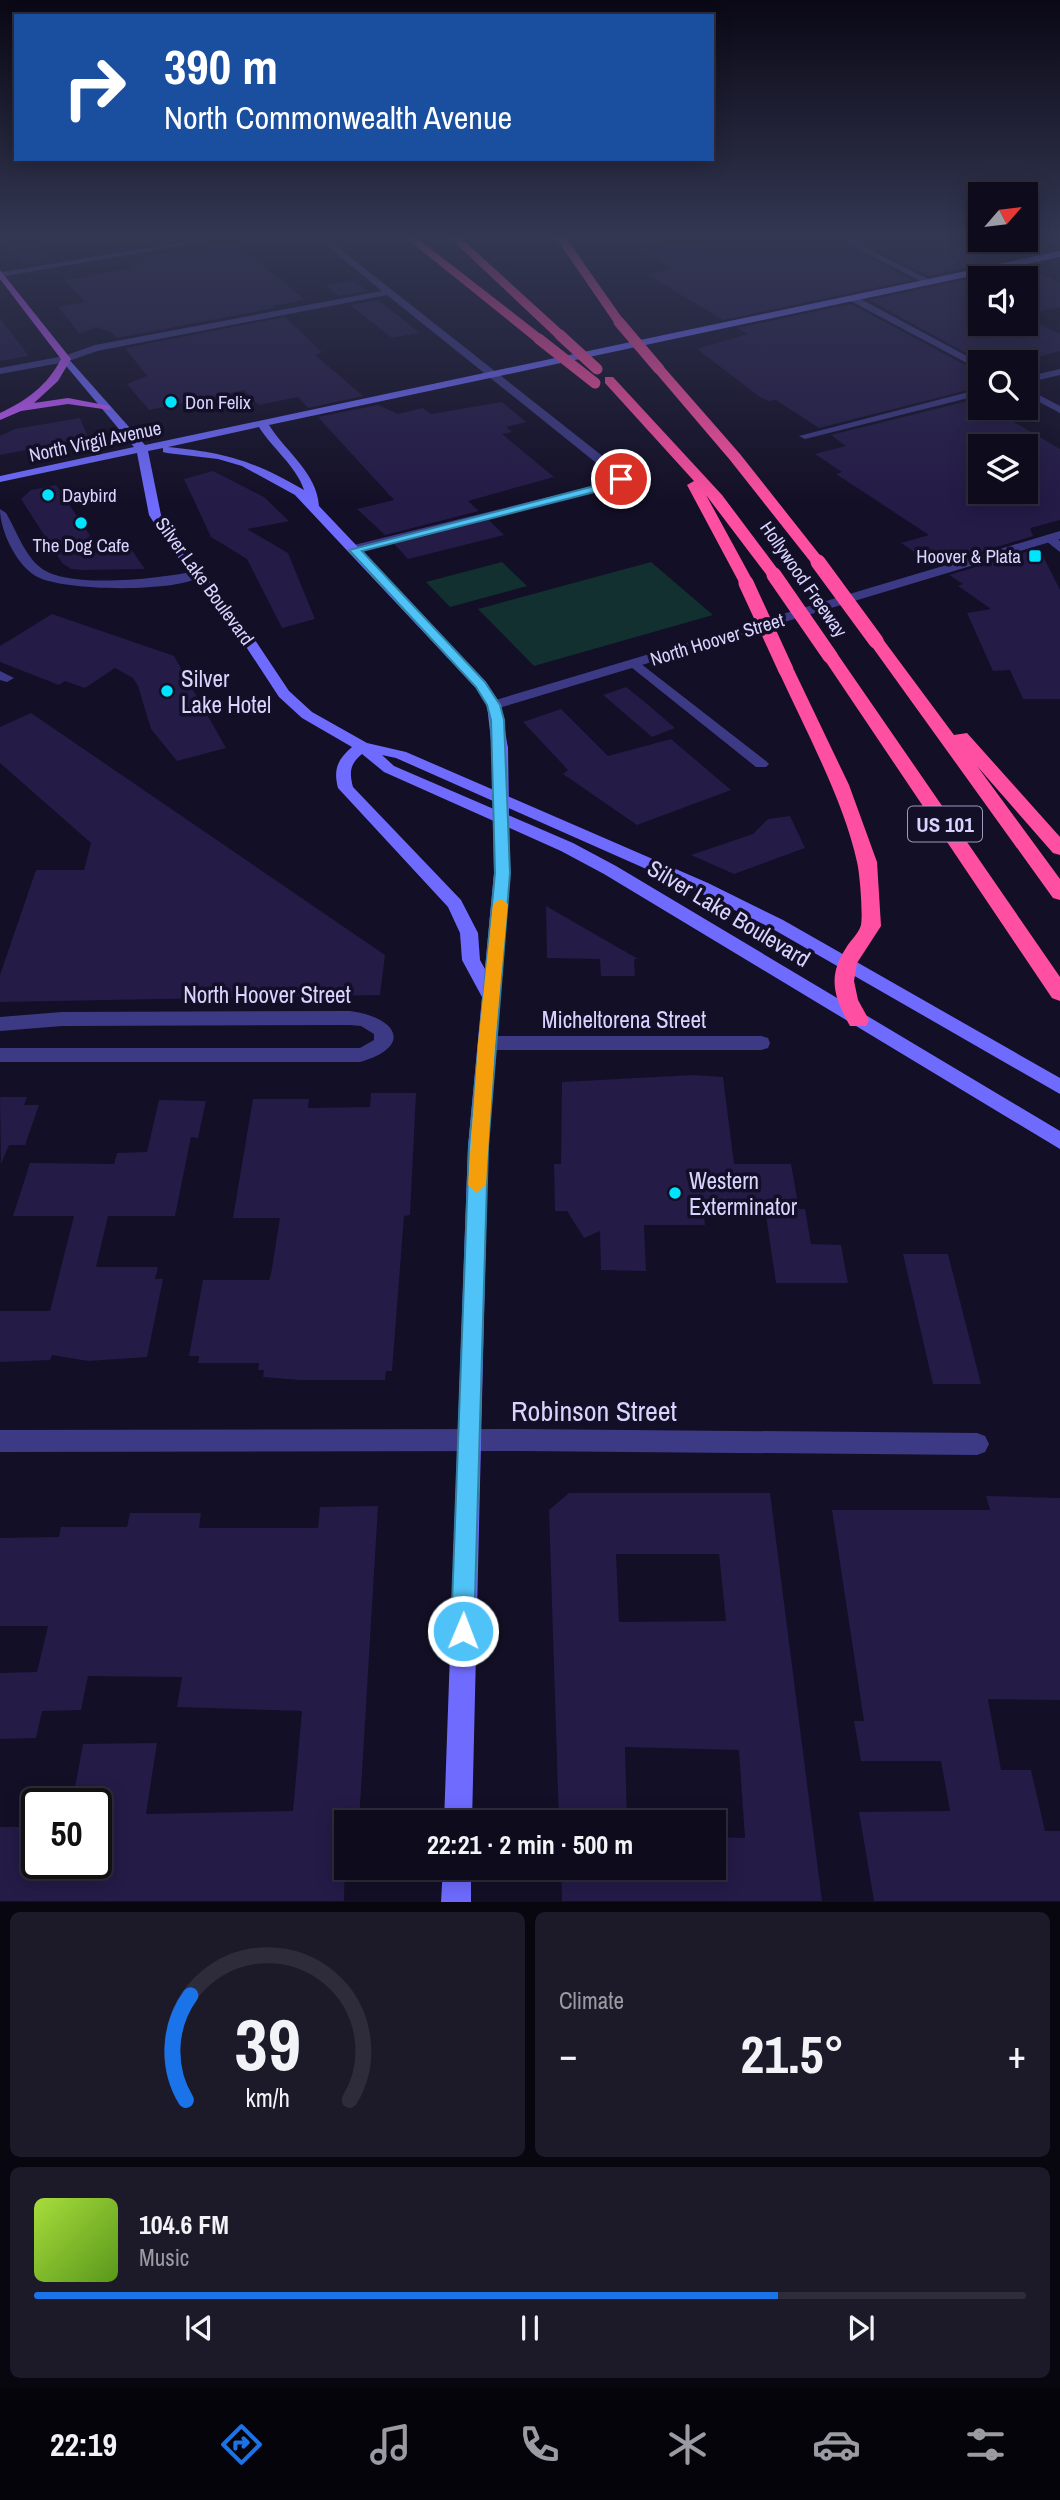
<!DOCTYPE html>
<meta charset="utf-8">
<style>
body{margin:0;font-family:"Archivo Narrow",sans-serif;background:#1c1929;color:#f1f3f6;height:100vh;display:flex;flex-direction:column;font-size:26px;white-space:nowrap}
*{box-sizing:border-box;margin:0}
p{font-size:23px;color:#9b9ba3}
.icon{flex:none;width:38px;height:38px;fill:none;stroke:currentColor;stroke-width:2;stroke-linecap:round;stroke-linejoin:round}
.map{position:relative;height:1902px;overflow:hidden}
.drawer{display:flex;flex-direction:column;gap:10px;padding:10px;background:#08060f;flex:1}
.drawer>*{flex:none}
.banner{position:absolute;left:14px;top:14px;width:700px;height:147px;border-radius:0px;box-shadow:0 4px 18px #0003,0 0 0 2px #2e2b3b;background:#1a4fa0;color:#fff;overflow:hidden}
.needle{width:46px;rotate:62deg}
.controls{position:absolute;left:968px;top:182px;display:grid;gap:14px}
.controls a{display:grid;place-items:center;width:70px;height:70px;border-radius:0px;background:#0e0b1c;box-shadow:0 4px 18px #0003,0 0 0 2px #2e2b3b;font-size:35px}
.speed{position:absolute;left:21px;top:1788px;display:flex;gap:14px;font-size:35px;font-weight:700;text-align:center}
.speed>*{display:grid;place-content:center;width:91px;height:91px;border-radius:50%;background:#0e0b1c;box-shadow:0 4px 18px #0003,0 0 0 2px #2e2b3b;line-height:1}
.speed .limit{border:4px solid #111;border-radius:10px;background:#fff;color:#111}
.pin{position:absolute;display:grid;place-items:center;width:60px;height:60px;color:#fff;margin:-30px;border:4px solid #fff;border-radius:50%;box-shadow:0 2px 7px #0007}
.me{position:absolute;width:77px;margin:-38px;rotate:1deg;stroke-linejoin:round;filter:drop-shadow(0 0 5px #0008)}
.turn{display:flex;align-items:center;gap:24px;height:147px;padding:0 35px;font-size:32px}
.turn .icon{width:91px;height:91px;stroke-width:2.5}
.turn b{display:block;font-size:49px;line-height:60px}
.big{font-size:52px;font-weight:700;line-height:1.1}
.drawer .tile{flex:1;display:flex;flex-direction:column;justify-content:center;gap:10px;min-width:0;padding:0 24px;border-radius:10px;background:#1c1929}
.drawer .dial{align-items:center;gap:0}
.dial svg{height:182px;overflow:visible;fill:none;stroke:#2e2b3b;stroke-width:7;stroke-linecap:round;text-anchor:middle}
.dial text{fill:#f1f3f6;stroke:none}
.song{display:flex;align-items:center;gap:21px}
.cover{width:84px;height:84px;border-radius:10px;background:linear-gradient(135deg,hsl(80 70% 55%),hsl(90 70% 35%))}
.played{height:7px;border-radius:4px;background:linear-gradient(90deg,#1a73e8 75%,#2e2b3b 75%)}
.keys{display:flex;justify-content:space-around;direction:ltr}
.heat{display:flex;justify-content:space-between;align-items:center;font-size:38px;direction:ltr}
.drawer .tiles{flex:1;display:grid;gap:10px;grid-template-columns:1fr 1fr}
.tile:last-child{grid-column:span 2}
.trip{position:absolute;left:334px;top:1810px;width:392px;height:70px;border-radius:0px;background:#0e0b1c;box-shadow:0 4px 18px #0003,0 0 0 2px #2e2b3b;font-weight:700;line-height:70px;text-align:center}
.tab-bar{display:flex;height:112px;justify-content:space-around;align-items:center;background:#06040b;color:#9b9ba3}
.tab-bar .icon{width:49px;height:49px}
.tab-bar .on{color:#1a73e8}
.tab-bar b{font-size:32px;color:#f1f3f6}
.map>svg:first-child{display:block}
</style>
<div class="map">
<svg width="1060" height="1902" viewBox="0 0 1060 1902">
<rect width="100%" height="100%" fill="#130f26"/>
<path fill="#12302f" d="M502 562 527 586 450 607 426 582Z
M651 562 713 615 534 666 478 609Z"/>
<path fill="#241b47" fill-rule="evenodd" d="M1 238H30L48 259 23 264Z
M753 238H835L912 280 723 320 647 274 672 269 641 251 666 247 661 243Z
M852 238 1017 240 1018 248 980 255V265L928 276Z
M235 242 305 300 272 306 275 308 117 338 111 332 96 327 80 334 58 307 85 302 65 280 133 268 128 263 151 259 148 256Z
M1026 267 1060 283V307L1026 315Z
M980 277V328L1026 324V318L1060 334V351L1029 359 1042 365 1026 370V362H982L869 300Z
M354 281 367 291 339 296 325 285Z
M377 300 405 321 419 333 392 338 350 305Z
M851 304 980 373V387L819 428 776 400 769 401 760 397 697 349 748 334 737 328Z
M285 317 322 352 315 355 363 396 308 408 298 397 259 405 244 390 149 410 127 384 147 376 125 348Z
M0 318 29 356 0 361Z
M980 398V408L1026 406 1035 412 1030 413 1034 415 1012 421 1060 449V520L1030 528 1033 536 935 566 901 543 929 535 836 474 842 472 815 454 846 446 831 435ZM980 446H1026V492H980Z
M502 402 526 422 506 427 512 432 502 434 554 477 468 501 479 511 385 535 357 509 394 500 318 417 378 405 398 414 423 408 431 414Z
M80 418 88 438 0 455V436L15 429Z
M213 471 264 497 289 521 247 529 288 553 315 619 282 628 247 559 211 537 184 479Z
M56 485 93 540 102 538 110 549H131L145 569 83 570 71 569 62 563 21 499 31 490Z
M489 520 504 535 408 559 394 544Z
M1039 548 1060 590V699H1023L1010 670 993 671 967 613 991 609 958 586 963 584 949 575Z
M52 614 174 656 226 748 177 761 151 729 138 686 133 678 115 668 85 688 65 681 59 685 0 662V646Z
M626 687 646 703 675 728 652 737 603 695Z
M561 709 608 756 671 739 731 790 637 825 563 774 568 770 523 722Z
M31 713 385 955 380 995 0 1002V975L36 870H84L91 843 0 763V727Z
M790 816 805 848 734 874 691 855 753 834 768 819Z
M546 906 638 959H634L635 976H601L600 959 547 958Z
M693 1075 723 1077 734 1164H791L799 1209H805L811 1244 841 1245 848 1283H776L765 1209H703L705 1225H644L646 1271 601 1270 600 1231 584 1238 567 1211H555L554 1164H561L562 1082Z
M371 1093H416L410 1215 404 1216 392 1371H386L385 1380H299L263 1377 264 1370H258L259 1363H198L199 1356H189L203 1280H269L271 1274 280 1218H233L253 1099H309L308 1108 370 1107Z
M0 1097H27L24 1105H39L25 1145H9L1 1164Z
M159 1100 206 1101 198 1138 191 1137 175 1216H108L96 1267H158L155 1279H163L147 1357 88 1361 52 1355 50 1360 0 1362V1311H50L74 1216H13L30 1163 114 1164 117 1153 147 1152Z
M903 1254H948L981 1384H933Z
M569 1493H770L822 1901H562L561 1867H714V1837L745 1838 739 1750 625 1747 627 1822H559L549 1510ZM616 1554H719L726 1621 619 1622Z
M986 1496 1060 1498V1700L988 1699 1001 1770H1031L1045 1831H1060V1901H874L859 1812 950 1811 941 1761H861L854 1721H864L832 1510H990Z
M378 1506 359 1822H346L344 1901H0V1827H37V1864H45L43 1875H96V1804H72L83 1744 157 1743 146 1814 293 1811 302 1711 177 1707 182 1677 88 1676 81 1710 42 1711 36 1738 0 1739V1673L37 1672 48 1626H0V1538L59 1537 61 1527H127L130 1513H201L199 1528H318L320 1507Z"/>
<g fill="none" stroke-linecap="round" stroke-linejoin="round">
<path fill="#3d3a85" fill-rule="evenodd" d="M208 238H226L0 277 2 272Z
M317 238H326L624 473 625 481 614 487 350 552V546L606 483 615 478 387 295 97 351 66 362 0 374V368L64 356 95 345 382 291Z
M837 238H847L934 282 926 284Z
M849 296H855L980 363V370L849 300Z
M1060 369V375L1026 383V377Z
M1026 388 1060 406V413L1026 395Z
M980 389V395L805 439 799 436Z
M0 509 6 513C16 530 25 556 41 568 70 590 162 578 197 571L203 575C182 593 58 592 34 575 15 562 0 530 0 509Z
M1046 535H1054L1060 541V552L1046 541Z
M636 660 766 761 769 764 766 767H756L631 667V661Z
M0 671 14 678 7 682 0 680Z
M350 1011C396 1017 415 1046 360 1062H0V1048H360L374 1040V1034L361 1026 350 1025 62 1026 0 1031V1017L62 1012Z
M487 1036H761L768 1038 770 1043 768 1048 761 1050H487L480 1048 478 1043 480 1038Z
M521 1429 977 1433 985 1436 989 1444 985 1452 977 1455 521 1451 0 1452V1430Z"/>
<path fill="#3d3a85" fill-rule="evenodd" d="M1060 531V539L499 708H489L487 705 489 702Z"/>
<path fill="#6f6bff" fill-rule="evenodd" d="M1060 251V257L269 425C286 452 317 473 319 506L486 682 501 705 508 749 500 754 492 749 487 705 476 688 295 495 242 466 218 459 167 453 163 452V448L148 451 161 515 175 537 251 634 289 691 312 712 367 743 406 752 708 883 783 920 1060 1078V1094L771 928 696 891 396 758 382 755 394 766 573 843 616 866 1060 1131V1149L604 874 561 851 384 772 362 754C350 764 349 772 353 787L461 900 478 933 480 960 485 969 494 873 502 868 510 873 488 1147 472 1822H444L468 1147 482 997 462 960 460 933 448 907 338 788C333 769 338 759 352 747L302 718 279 697 241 639 166 542 149 515 137 453 0 482V476L134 447 62 361V357L66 356 145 445ZM259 427C272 448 297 467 304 490 252 460 226 453 168 447Z
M443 1867H471V1902H441Z"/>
<path fill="#c25bff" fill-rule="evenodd" d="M0 270 71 359 58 381 34 403 68 398 110 406V410L68 404 21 411 0 420V413C26 401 48 385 61 359L0 279Z"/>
<path fill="#ff4fa3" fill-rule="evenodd" d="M406 238H417L543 336V342H535Z
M450 238H461L564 332V338H556Z
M556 238H566L625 322 623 324H615Z
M655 366H663L740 454 823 559V565H813L730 460 655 372Z
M605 377H613L722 495 782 575 779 578H769L706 495 754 583 751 586H741L687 485 694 481 605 383Z
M876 636 882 638 954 735 967 733 1060 837V855L1053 853 977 766 1060 879V900L1053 898 868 641Z
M830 651 836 652 1060 977V1001L1052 998 822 656Z
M786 665 794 670 849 785 877 862 881 926 857 963 854 981 858 1000 869 1020 866 1026H850C834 997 827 977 846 948 850 941 859 933 861 925 863 914 860 874 857 862 844 801 804 727 778 670Z"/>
<path stroke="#6f6bff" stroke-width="16" d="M500 749 502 873"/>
<path stroke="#ff4fa3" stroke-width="11" d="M619 322 659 369
M560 335 597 369
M539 339 595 383"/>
<path stroke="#ff4fa3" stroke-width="15" d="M818 562 876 641
M774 575 830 656
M746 583 786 670"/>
</g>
<linearGradient id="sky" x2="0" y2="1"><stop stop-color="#0a0815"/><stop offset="0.47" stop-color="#333752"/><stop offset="1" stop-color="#333752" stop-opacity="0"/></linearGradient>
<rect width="1060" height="504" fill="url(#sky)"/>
<path fill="#4fc3f7" stroke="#337fa1" stroke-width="2" d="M621 476 626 479 614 487 362 551 485 682 500 705 504 720 510 873 488 1147 474 1631 471 1640 463 1643 454 1640 451 1631 469 1147 495 873 491 720 487 705 476 687 349 550 606 483Z"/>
<path fill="#f59e0b" d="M501 899 508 904 495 1043 486 1185 477 1193 468 1185 478 1043 493 904Z"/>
<g fill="#00e5ff" stroke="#130f26" stroke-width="2.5">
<circle cx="171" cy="402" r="7"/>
<circle cx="48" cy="495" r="7"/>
<circle cx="81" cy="523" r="7"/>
<rect x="1028" y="549" width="14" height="14" rx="3.5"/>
<circle cx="167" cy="691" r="7"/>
<circle cx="675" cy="1193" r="7"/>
</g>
<g text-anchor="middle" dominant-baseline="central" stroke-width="7" stroke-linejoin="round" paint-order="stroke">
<g font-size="19" fill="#d9d4ff" stroke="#130f26" text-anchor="start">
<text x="185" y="402">Don Felix</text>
<text x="62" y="495">Daybird</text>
<text x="81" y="545" text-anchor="middle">The Dog Cafe</text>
<text x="1021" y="556" text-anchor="end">Hoover &amp; Plata</text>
</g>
<g font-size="19" fill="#d9d4ff" stroke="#130f26">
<text transform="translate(95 441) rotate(-12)">North Virgil Avenue</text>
<text transform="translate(804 579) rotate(55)">Hollywood Freeway</text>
<text transform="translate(205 581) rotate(54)">Silver Lake Boulevard</text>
<text transform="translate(717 639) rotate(-17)">North Hoover Street</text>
</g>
<rect fill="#130f26" stroke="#9e99be" stroke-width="2" x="908" y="806.5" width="74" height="35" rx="5"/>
<g font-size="21" font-weight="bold" fill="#d9d4ff">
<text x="945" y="824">US 101</text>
</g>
<g font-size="23" fill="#d9d4ff" stroke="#130f26" text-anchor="start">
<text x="181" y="678">Silver<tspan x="181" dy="26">Lake Hotel</tspan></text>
<text x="689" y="1180">Western<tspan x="689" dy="26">Exterminator</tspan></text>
</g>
<g font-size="23" fill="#d9d4ff" stroke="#130f26">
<text transform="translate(729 913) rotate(31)">Silver Lake Boulevard</text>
<text x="267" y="994">North Hoover Street</text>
<text x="624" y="1019">Micheltorena Street</text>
</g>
<g font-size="28" fill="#d9d4ff" stroke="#130f26">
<text x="594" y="1411">Robinson Street</text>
</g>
</g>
</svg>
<div class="controls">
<a><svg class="needle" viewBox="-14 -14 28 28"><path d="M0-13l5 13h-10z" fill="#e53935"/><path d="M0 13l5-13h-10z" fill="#9b9ba3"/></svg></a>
<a><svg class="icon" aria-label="sound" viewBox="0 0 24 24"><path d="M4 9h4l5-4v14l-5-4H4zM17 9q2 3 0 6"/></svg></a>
<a><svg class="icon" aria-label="search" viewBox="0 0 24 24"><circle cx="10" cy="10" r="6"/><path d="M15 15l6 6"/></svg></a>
<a><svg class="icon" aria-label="layers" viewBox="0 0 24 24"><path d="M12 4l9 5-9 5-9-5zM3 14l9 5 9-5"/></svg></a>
</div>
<div class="speed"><div class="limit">50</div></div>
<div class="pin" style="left:621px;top:479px;background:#d93025"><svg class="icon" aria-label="arrive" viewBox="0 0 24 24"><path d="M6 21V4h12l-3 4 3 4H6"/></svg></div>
<svg class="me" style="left:463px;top:1631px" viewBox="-20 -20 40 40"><circle r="17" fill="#4fc3f7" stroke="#fff" stroke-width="3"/><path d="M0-11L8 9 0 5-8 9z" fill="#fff"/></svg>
<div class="trip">22:21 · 2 min · 500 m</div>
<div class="banner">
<div class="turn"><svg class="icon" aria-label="right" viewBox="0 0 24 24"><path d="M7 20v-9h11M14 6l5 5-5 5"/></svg><div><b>390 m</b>North Commonwealth Avenue</div></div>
</div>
</div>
<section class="drawer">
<div class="tiles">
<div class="tile dial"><svg viewBox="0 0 100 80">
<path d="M14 69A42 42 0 1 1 86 69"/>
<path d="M14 69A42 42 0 0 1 16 23" stroke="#1a73e8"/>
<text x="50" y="56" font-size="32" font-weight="700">39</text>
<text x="50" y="72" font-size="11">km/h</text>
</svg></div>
<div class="tile"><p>Climate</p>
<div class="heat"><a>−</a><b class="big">21.5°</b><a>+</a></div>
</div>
<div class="tile">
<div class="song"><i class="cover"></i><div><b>104.6 FM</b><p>Music</p></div></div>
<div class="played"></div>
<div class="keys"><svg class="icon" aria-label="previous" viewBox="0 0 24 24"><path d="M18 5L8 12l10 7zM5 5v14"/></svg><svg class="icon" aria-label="pause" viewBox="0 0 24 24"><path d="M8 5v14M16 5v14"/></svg><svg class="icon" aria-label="next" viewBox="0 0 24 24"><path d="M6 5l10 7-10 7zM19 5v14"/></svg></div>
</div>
</div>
</section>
<nav class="tab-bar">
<b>22:19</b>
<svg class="icon on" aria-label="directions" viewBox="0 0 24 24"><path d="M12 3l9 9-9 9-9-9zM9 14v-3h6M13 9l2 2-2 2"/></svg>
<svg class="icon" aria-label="music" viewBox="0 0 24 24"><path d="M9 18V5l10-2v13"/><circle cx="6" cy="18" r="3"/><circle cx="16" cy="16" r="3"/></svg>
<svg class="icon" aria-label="phone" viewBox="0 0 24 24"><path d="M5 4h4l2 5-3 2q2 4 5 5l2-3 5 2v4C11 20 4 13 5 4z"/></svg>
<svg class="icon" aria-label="climate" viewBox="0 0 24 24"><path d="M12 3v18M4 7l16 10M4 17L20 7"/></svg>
<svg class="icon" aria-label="car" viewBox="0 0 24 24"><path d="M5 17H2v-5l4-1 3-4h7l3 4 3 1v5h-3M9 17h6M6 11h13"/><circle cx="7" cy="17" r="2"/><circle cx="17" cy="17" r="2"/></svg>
<svg class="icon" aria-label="filters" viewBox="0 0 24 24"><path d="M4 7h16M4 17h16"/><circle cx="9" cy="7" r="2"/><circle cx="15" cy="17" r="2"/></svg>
</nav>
